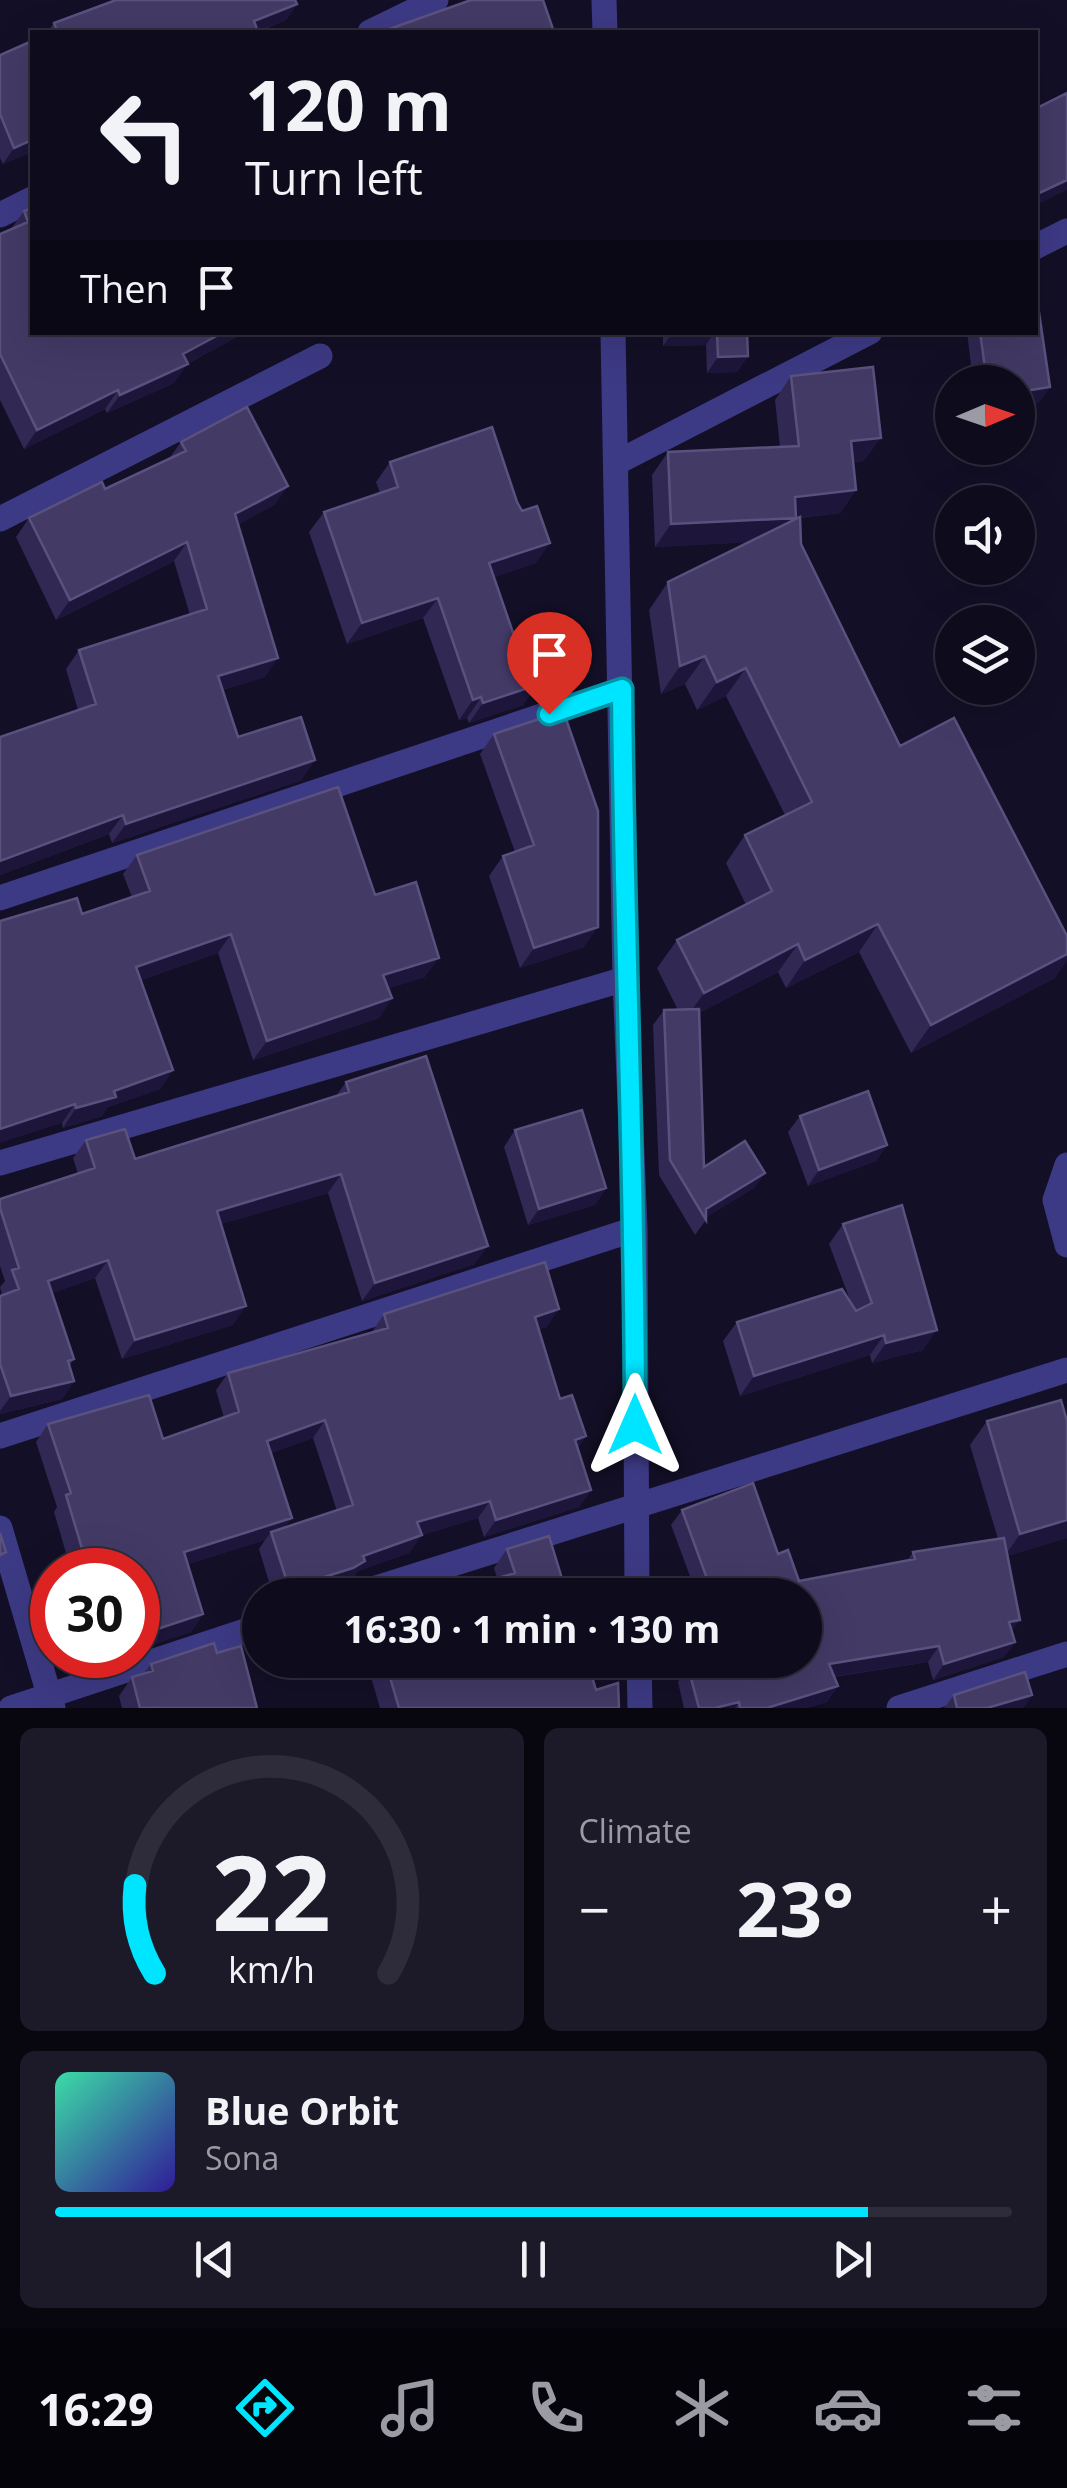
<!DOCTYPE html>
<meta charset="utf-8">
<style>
body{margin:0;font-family:"Open Sans",sans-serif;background:#1c1929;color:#f1f3f6;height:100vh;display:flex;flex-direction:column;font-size:38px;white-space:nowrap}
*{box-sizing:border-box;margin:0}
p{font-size:32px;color:#9b9ba3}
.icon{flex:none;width:55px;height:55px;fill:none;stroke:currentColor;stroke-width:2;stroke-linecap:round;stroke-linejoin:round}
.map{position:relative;height:1708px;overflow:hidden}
.details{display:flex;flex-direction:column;gap:20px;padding:20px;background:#08060f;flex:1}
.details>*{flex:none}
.top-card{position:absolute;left:30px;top:30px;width:1008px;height:305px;border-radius:0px;box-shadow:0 10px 40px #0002,0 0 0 2px #2e2b3b;background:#0e0b1c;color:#f1f3f6;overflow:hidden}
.needle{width:65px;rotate:88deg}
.controls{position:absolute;left:935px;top:365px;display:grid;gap:20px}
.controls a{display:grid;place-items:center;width:100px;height:100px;border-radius:50%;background:#0e0b1c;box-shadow:0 10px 40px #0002,0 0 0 2px #2e2b3b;font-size:50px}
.speed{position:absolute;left:30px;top:1548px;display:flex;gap:20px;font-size:50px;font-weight:700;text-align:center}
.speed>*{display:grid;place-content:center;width:130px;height:130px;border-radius:50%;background:#0e0b1c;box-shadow:0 10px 40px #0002,0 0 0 2px #2e2b3b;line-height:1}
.speed .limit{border:15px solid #d22;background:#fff;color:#111}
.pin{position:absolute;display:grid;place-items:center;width:85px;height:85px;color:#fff;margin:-102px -42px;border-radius:50% 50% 50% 0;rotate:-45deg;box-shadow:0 0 10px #0007}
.pin .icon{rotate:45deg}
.me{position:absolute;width:110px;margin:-55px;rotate:0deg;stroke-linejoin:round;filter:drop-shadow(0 0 8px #0008)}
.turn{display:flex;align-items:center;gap:35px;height:210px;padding:0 50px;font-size:45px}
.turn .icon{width:130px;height:130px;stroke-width:2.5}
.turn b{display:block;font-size:70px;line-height:85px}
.then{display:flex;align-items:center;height:95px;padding:0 50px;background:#0003;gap:20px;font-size:38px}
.big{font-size:75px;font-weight:700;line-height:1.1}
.details .widget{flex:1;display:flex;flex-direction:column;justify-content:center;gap:15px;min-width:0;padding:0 35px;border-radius:15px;background:#1c1929}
.details .dial{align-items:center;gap:0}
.dial svg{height:260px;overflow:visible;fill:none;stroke:#2e2b3b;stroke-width:7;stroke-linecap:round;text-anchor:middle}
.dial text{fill:#f1f3f6;stroke:none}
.song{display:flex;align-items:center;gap:30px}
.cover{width:120px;height:120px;border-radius:15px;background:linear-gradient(135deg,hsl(160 70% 55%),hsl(250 70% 35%))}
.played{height:10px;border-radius:5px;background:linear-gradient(90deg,#00e5ff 85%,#2e2b3b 85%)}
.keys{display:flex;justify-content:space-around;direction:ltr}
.heat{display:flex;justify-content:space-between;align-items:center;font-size:55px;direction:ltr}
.details .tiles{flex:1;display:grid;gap:20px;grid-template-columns:1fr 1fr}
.widget:last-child{grid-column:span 2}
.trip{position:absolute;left:242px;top:1578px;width:580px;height:100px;border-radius:50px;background:#0e0b1c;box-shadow:0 10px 40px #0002,0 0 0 2px #2e2b3b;font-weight:700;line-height:100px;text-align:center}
.tabs{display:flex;height:160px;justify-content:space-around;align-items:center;background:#06040b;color:#9b9ba3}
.tabs .icon{width:70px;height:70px}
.tabs .selected{color:#00e5ff}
.tabs b{font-size:45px;color:#f1f3f6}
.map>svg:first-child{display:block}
</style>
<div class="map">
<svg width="1067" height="1708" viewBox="0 0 1067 1708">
<rect width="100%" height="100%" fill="#130f26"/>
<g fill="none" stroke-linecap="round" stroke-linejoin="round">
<path stroke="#3d3a85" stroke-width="25" d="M604 0 605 32
M370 32 436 0
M0 215 32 199
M1035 247 1067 231
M613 332 625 979 635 1229 637 1595
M616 463 870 332
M0 519 320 356
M0 898 622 689
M0 1163 625 979
M1067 1165 1055 1200 1067 1245
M0 1436 635 1229
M0 1528 53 1708
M354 1595 1067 1370
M639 1660 640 1708
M11 1708 260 1626
M899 1708 1067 1654"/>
</g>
<path fill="#312854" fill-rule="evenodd" d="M297 4 286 20 257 32H47L54 23Z
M0 55 32 152 3 164 0 158Z
M32 208V332H246L187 364 174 383 107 413 105 409 24 449 0 400V234L11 229 24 211Z
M663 332H747L748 356 737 372 707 373 706 345 663 346Z
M967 332H1035L1050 387 1038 403 1018 406V382H973Z
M791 376 864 461 853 462 856 490 840 513 800 518 801 544 900 746 1055 978 911 1053 859 952 786 988 778 972 699 1013 704 1167 765 1173 754 1188 706 1217V1220L695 1235 659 1175 653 1025 664 1010H678L657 968 677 940 746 905 726 863 745 835 785 815 726 696 697 710 685 684 661 694 649 610 668 582 748 542 655 547 652 475 668 452 780 447 775 400Z
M181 442 288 486 274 505 239 524 265 677 222 690 238 737 302 780 112 843 109 834 0 875V737L78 710 66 669 79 650 190 615 174 561 56 620 16 537 29 518 105 489 168 460Z
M390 462 536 563 494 577 518 647 537 685 523 705 469 723 467 718 459 720 423 618 347 644 309 532 324 512 380 493 376 482Z
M494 734 584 947 520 968 489 876 503 856 515 852 480 754Z
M137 855 375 895 425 977 389 988 392 998 379 1018 253 1060 218 953 141 980 173 1070 160 1089 108 1107 102 1116 63 1128 62 1123 82 914 132 897 123 874Z
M346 1082 475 1264 362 1301 328 1193 221 1224 233 1325 122 1359 95 1278 52 1293 74 1359 70 1365 74 1381 62 1399 0 1414V1296L2 1295 0 1287 5 1281 0 1266V1199L78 1174 73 1158 86 1140 135 1159 336 1096Z
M800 1116 887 1145 876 1161 808 1186 788 1132Z
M515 1130 606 1188 595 1205 528 1225 504 1147Z
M843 1224 923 1350 872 1363 870 1355 740 1396 723 1341 737 1322 850 1300 829 1244Z
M384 1314 547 1327 539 1329 560 1399 586 1436 578 1448 591 1490 579 1507 484 1537 478 1518 422 1535 409 1553 358 1571 353 1578 341 1586 311 1595H273L259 1549 265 1540 188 1564 203 1614 191 1632 138 1649V1570H71L54 1512 57 1507 36 1442 48 1424 163 1439 224 1418 216 1390 228 1373 372 1332ZM313 1438 337 1511 285 1527 292 1518 271 1453Z
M987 1421H1067V1538L1007 1556 1012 1631 1015 1642 1004 1657 933 1680 928 1662 834 1677 838 1686 827 1702 806 1708H684L678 1682 687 1669 684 1660H805V1595H697L671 1525 682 1510 778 1554 799 1581 907 1561 913 1552 998 1539 970 1445Z
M507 1549 567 1595 497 1578 494 1568Z
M217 1653 257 1708H122L119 1696 132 1677 144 1673 151 1664Z
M366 1660H587L596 1690 619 1708H380Z
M954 1695H1032L1023 1708H944Z"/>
<path fill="#1d163a" d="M297 4 286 20 255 32 254 21Z
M32 140V152L3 164 14 148Z
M1067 180V190L1035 206V195Z
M224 332H246L179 368 188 364 174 383 107 413 120 395 183 354Z
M673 332H714L706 345 663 346Z
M748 356 737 372 707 373 718 357Z
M1050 387 1038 403 1018 406V392Z
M118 390 105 409 24 449 37 430Z
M881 438 864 461 835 464 851 441Z
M288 486 274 505 222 533 235 514Z
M856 490 840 513 796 518 780 541 655 547 671 524 795 497Z
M187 542 174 561 56 620 70 600Z
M550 543 536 563 475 584 489 563Z
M438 598 423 618 347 644 362 623Z
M705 656 685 684 661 694 680 666Z
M278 658 265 677 204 695 218 676Z
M746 668 726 696 697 710 717 682Z
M537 685 523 705 469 723 483 703Z
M481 697 467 718 459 720 473 700Z
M315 760 302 780 112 843 126 824Z
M123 815 109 834 0 875V861Z
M878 924 859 952 786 988 805 960Z
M598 927 584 947 520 968 534 948Z
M231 934 218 953 123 986 136 967Z
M798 944 778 972 684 1021 704 993Z
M1067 954V961L1055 978 911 1053 931 1025Z
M439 958 425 977 370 994 383 975Z
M392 998 379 1018 253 1060 267 1041Z
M173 1070 160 1089 108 1107 102 1116 63 1128 76 1108 114 1091Z
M75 1104 62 1123 0 1143V1129Z
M887 1145 876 1161 808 1186 819 1170Z
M765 1173 754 1188 705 1218 706 1209Z
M341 1174 328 1193 204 1229 217 1211Z
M606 1188 595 1205 528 1225 539 1209Z
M488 1246 475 1264 362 1301 375 1283Z
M108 1260 95 1278 35 1299 48 1281Z
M246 1306 233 1325 122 1359 135 1340Z
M559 1309 547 1327 522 1334 535 1317Z
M937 1330 923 1350 872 1363 886 1343Z
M884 1335 870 1355 740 1396 754 1376Z
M74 1381 62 1399 0 1414V1411L11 1396Z
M325 1420 313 1438 254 1459 267 1441Z
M586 1436 574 1454 575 1440Z
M591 1490 579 1507 484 1537 496 1520Z
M490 1501 478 1518 405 1540 417 1522Z
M292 1518 279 1536 271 1532 265 1540 172 1569 184 1552Z
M1067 1520V1538L1004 1557 1020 1534Z
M422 1535 409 1553 358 1571 353 1578 341 1586 311 1595H284L289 1588 363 1556Z
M113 1555 103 1570H81L86 1562Z
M203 1614 191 1632 138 1649V1638L139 1635Z
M1020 1620 1009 1635V1622Z
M1015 1642 1004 1657 933 1680 944 1664Z
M939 1646 928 1662 818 1679 829 1664Z
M838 1686 827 1702 806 1708H767Z
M1032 1695 1023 1708H987Z
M739 1702 735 1708H715Z"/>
<path fill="#433a66" stroke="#5a527e" stroke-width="2.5" d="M116 0H295L297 4 254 21 258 32H53L57 31 54 23Z
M471 0H543L554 32H381Z
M32 41V140L14 148 0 114V55Z
M1067 93V180L1035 195V109Z
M32 208V332H224L183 354 188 364 120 395 118 390 37 430 0 354V234L28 222 24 211Z
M1035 299H1037L1050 387 1018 392V382H987L980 332H1035Z
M717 332H747L748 356 718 357Z
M873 367 881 438 851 441 856 490 795 497 796 518 671 524 668 452 799 446 791 376Z
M247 407 288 486 235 514 278 658 218 676 238 737 301 717 315 760 126 824 123 815 0 861V737L96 704 79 650 207 609 187 542 70 600 29 518 102 482 105 489 186 451 181 442Z
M492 427 517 502 522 511 537 506 550 543 489 563 518 647 523 646 537 685 483 703 481 697 473 700 438 598 362 623 324 512 398 487 390 462Z
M800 517 801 544 900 746 954 718 1067 936V954L931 1025 878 924 805 960 798 944 704 993 677 940 772 891 745 835 812 802 746 668 717 682 705 656 680 666 668 582Z
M548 716 551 725 566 719 598 811V927L534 948 503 856 534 845 494 734Z
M338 787 375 895 416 882 439 958 383 975 392 998 267 1041 231 934 136 967 173 1070 114 1091 116 1097 76 1108 75 1104 0 1129V921L77 898 82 914 150 891 137 855Z
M699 1009 704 1167 745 1141 765 1173 706 1209V1220L670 1160 664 1010Z
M426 1056 488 1246 375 1283 341 1174 217 1211 246 1306 135 1340 108 1260 48 1281 74 1359 68 1361 74 1381 11 1396 0 1364V1296L19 1289 12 1270 19 1268 0 1208V1199L95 1168 86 1140 125 1129 135 1159 349 1092 346 1082Z
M868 1091 887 1145 819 1170 800 1116Z
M582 1110 606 1188 539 1209 515 1130Z
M902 1205 937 1330 886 1343 884 1335 754 1376 737 1322 842 1289 856 1311 872 1303 843 1224Z
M545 1262 559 1309 535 1317 560 1399 572 1395 586 1436 575 1440 591 1490 496 1520 490 1501 417 1522 422 1535 363 1556 365 1561 353 1568 289 1588 271 1532 353 1505 325 1420 267 1441 292 1518 184 1552 203 1614 139 1635 138 1629V1570H118L113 1555 86 1562 66 1495 71 1493 48 1424 149 1395 163 1439 239 1412 228 1373 388 1328 384 1314Z
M1061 1400 1067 1421V1520L1020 1534 987 1421Z
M753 1483 778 1554 788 1550 799 1581 915 1559 913 1552 1004 1538 1020 1620 1009 1622 1015 1642 944 1664 939 1646 829 1664 838 1686 767 1708H740L739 1702 715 1708H699L688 1667 701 1664 700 1660H805V1595H713L682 1510Z
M0 1533 6 1552 0 1555Z
M549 1536 567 1595H438L515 1573 507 1549Z
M214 1643 217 1653 241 1646 257 1708H140L132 1677 153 1671 151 1664Z
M385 1660H587L596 1690 618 1683 619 1708H399Z
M1025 1672 1032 1695 987 1708H957L954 1695Z"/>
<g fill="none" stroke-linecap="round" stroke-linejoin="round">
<g stroke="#0095a6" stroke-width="25">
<path id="route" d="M549 714 622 689C624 934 635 1180 635 1425"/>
</g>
<use href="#route" stroke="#00e5ff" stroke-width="18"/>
</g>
</svg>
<div class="controls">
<a><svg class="needle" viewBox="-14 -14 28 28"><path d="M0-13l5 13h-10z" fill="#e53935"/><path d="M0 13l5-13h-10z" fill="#9b9ba3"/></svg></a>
<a><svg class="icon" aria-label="sound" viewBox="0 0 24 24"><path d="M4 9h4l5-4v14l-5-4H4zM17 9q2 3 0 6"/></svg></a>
<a><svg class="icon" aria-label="layers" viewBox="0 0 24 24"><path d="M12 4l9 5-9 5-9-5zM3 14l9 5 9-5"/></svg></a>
</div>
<div class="speed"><div class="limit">30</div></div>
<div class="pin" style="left:549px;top:714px;background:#d93025"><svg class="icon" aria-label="arrive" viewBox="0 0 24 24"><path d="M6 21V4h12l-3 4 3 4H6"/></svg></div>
<svg class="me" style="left:635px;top:1425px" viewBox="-20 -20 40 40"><path d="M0-17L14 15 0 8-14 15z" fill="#00e5ff" stroke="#fff" stroke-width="4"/></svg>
<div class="trip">16:30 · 1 min · 130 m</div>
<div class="top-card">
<div class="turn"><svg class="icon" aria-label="left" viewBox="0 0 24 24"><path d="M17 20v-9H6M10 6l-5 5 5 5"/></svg><div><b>120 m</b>Turn left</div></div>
<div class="then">Then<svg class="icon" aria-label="arrive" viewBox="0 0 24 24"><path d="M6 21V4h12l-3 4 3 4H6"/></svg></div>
</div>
</div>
<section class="details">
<div class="tiles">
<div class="widget dial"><svg viewBox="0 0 100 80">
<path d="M14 69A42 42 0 1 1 86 69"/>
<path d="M14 69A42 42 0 0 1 8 42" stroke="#00e5ff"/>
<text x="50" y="56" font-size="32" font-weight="700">22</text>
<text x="50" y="72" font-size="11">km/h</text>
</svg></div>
<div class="widget"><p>Climate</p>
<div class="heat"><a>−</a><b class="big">23°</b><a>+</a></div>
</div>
<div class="widget">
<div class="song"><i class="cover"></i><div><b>Blue Orbit</b><p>Sona</p></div></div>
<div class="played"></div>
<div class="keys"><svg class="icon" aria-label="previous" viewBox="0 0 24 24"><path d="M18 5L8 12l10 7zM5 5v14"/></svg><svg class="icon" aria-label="pause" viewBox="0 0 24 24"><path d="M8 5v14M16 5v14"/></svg><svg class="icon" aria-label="next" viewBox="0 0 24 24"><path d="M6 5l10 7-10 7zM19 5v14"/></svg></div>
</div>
</div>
</section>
<nav class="tabs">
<b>16:29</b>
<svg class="icon selected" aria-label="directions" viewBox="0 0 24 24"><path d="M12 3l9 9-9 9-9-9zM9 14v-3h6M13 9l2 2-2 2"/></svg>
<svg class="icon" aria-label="music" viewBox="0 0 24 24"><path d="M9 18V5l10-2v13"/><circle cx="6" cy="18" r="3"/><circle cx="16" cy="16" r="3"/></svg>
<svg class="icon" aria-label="phone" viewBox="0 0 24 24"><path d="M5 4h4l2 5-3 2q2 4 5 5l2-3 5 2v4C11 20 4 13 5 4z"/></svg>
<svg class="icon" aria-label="climate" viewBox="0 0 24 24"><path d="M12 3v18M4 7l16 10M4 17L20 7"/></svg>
<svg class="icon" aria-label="car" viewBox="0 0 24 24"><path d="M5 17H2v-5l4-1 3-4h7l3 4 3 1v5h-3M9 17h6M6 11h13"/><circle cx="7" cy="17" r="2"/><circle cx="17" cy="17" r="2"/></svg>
<svg class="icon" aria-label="filters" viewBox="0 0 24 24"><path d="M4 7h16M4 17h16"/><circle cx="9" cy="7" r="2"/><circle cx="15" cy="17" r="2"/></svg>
</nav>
